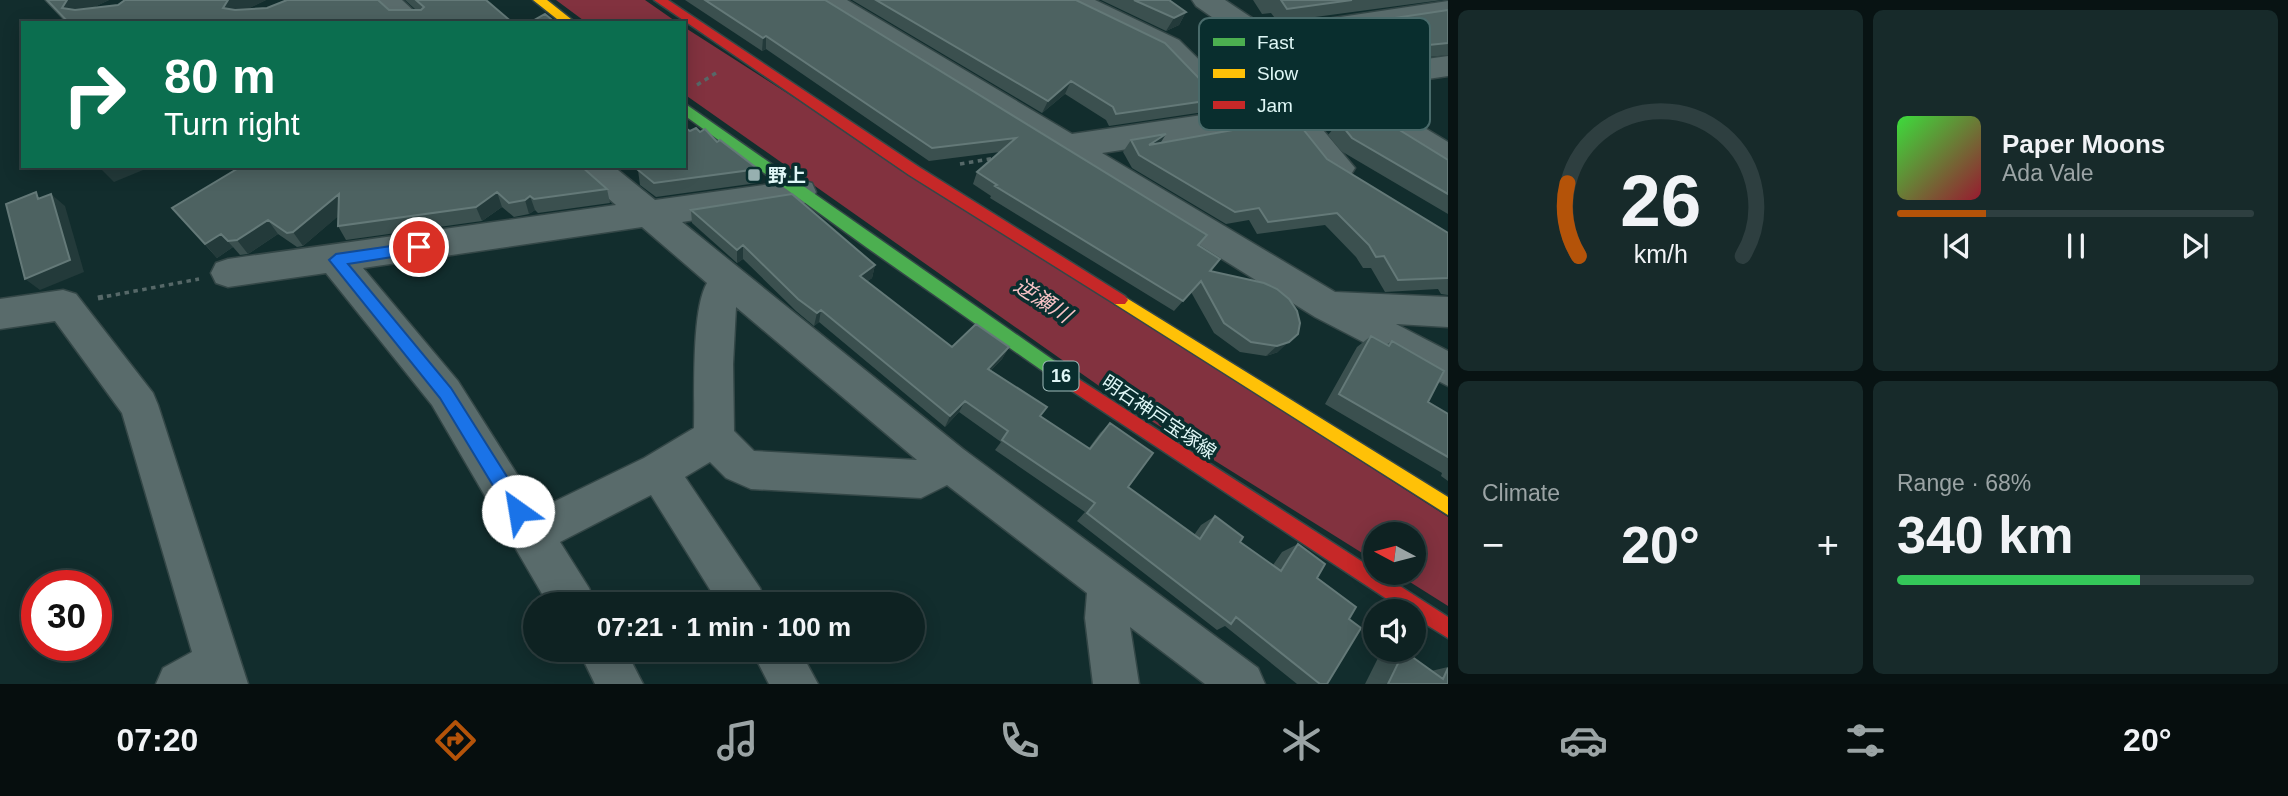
<!DOCTYPE html>
<meta charset="utf-8">
<style>
body{margin:0;font-family:Arial,"Noto Sans JP",sans-serif;background:#172a2a;color:#f1f3f6;height:100vh;display:flex;flex-direction:column;font-size:26px;white-space:nowrap}
*{box-sizing:border-box;margin:0}
p{font-size:23px;color:#9ba4a5}
.icon{flex:none;width:38px;height:38px;fill:none;stroke:currentColor;stroke-width:2;stroke-linecap:round;stroke-linejoin:round}
.map{position:relative;flex:1;overflow:hidden}
.side{display:flex;flex-direction:column;gap:10px;padding:10px;background:#081313;width:840px}
.side>*{flex:none}
.top-card{position:absolute;left:21px;top:21px;width:665px;height:147px;border-radius:0px;box-shadow:0 4px 18px #0003,0 0 0 2px #2e3f40;background:#0b6e4f;color:#fff;overflow:hidden}
.needle{width:46px;rotate:277deg}
.controls{position:absolute;left:1363px;top:522px;display:grid;gap:14px}
.controls a{display:grid;place-items:center;width:63px;height:63px;border-radius:50%;background:#0e2222;box-shadow:0 4px 18px #0003,0 0 0 2px #2e3f40;font-size:35px}
.speed{position:absolute;left:21px;top:570px;display:flex;gap:14px;font-size:35px;font-weight:700;text-align:center}
.speed>*{display:grid;place-content:center;width:91px;height:91px;border-radius:50%;background:#0e2222;box-shadow:0 4px 18px #0003,0 0 0 2px #2e3f40;line-height:1}
.speed .limit{border:10px solid #d22;background:#fff;color:#111}
.pin{position:absolute;display:grid;place-items:center;width:60px;height:60px;color:#fff;margin:-30px;border:4px solid #fff;border-radius:50%;box-shadow:0 2px 7px #0007}
.me{position:absolute;width:77px;margin:-38px;rotate:328deg;stroke-linejoin:round;filter:drop-shadow(0 0 5px #0008)}
.turn{display:flex;align-items:center;gap:24px;height:147px;padding:0 28px;font-size:32px}
.turn .icon{width:91px;height:91px;stroke-width:2.5}
.turn b{display:block;font-size:49px;line-height:60px}
.big{font-size:52px;font-weight:700;line-height:1.1}
.side .widget{flex:1;display:flex;flex-direction:column;justify-content:center;gap:10px;min-width:0;padding:0 24px;border-radius:10px;background:#172a2a}
.side .dial{align-items:center;gap:0}
.dial svg{height:182px;overflow:visible;fill:none;stroke:#2e3f40;stroke-width:7;stroke-linecap:round;text-anchor:middle}
.dial text{fill:#f1f3f6;stroke:none}
.song{display:flex;align-items:center;gap:21px}
.cover{width:84px;height:84px;border-radius:10px;background:linear-gradient(135deg,hsl(120 70% 55%),hsl(350 70% 35%))}
.played{height:7px;border-radius:4px;background:linear-gradient(90deg,#b45309 25%,#2e3f40 25%)}
.keys{display:flex;justify-content:space-around;direction:ltr}
.heat{display:flex;justify-content:space-between;align-items:center;font-size:38px;direction:ltr}
.charge{height:10px;border-radius:5px;background:linear-gradient(90deg,#34c759 68%,#2e3f40 0)}
.side .tiles{flex:1;display:grid;gap:10px;grid-template-columns:repeat(2,1fr)}
.trip{position:absolute;left:523px;top:592px;width:402px;height:70px;border-radius:35px;background:#0e2222;box-shadow:0 4px 18px #0003,0 0 0 2px #2e3f40;font-weight:700;line-height:70px;text-align:center}
.tab-bar{display:flex;height:112px;justify-content:space-around;align-items:center;background:#060e0e;color:#9ba4a5}
.tab-bar .icon{width:49px;height:49px}
.tab-bar .current{color:#b45309}
.tab-bar b{font-size:32px;color:#f1f3f6}
main{display:flex;flex:1;min-height:0}
.map>svg:first-child{display:block}
</style>
<main>
<div class="map">
<svg width="1448" height="684" viewBox="0 0 1448 684">
<rect width="100%" height="100%" fill="#122d2d"/>
<path fill="#82323f" d="M556 0H645L678 23H587Z
M684 27 1448 517V606L1394 572H1414V534H1376L1375 561 1129 407 684 94Z"/>
<g fill="none" stroke-linecap="round" stroke-linejoin="round">
<g stroke="#344747" stroke-width="3">
<path id="street" d="M371 0H402L427 23H395Z
M813 0H847L1072 134 1216 113 1159 54 1062 6 1058 0H1095L1179 40 1248 108 1291 102 1302 105 1355 168 1350 176 1339 180 1317 169 1283 125 1102 153 1335 292 1448 297V327L1396 324 1448 351V386L1315 317 817 6Z
M1192 0H1225L1267 28 1448 1V19L1290 43 1333 72 1448 56V76L1360 89 1448 142V169L1437 165 1317 90 1196 6Z
M575 166H613L655 200 800 180 812 183 816 192 812 201 800 204 682 222 963 449 1258 668 1265 684H1205L1130 627 1139 684H1093L1085 618 1087 593 947 485 921 498 751 489 726 478 710 462 685 477 760 588 766 604H719L651 495 560 542 589 588 595 604H548L432 405 326 273 228 287 216 283 211 273 216 263 228 259 616 205 580 174ZM642 227 707 283C691 310 695 394 694 428L644 458 539 509 458 381 363 268ZM736 307 917 460 754 451 734 431 733 364Z
M63 290 76 294 153 393 158 405 248 684H156L163 668 192 652 122 413 55 321 0 329V299Z
M578 649H625L643 684H595Z
M751 649H799L818 684H769Z"/>
</g>
<g stroke="#344747" stroke-width="3">
<path id="fast" d="M684 103 1069 371 1071 376 1069 381 1063 383 1057 381 866 247 684 115Z"/>
</g>
<g stroke="#344747" stroke-width="3">
<path id="slow" d="M533 0H547L576 23H562Z
M1120 294 1448 497V515L1115 304 1112 300 1115 296Z"/>
</g>
<g stroke="#344747" stroke-width="3">
<path id="jam" d="M654 0H668L919 167 1125 296 1128 300 1125 304H1115L909 175Z
M1063 369 1448 617V638L1414 617V611H1405L1057 381 1055 376 1057 371Z"/>
</g>
<path stroke="#566868" stroke-width="3.5" stroke-dasharray="4.5 4.5" stroke-linecap="butt" d="M697 85 719 71
M960 164 996 158
M98 298 199 279"/>
<path stroke="#566868" stroke-width="5" stroke-dasharray="6 6" stroke-linecap="butt" d="M98 298 103 297"/>
<use href="#street" fill="#596b6b" fill-rule="evenodd"/>
<use href="#fast" fill="#4caf50" fill-rule="evenodd"/>
<use href="#slow" fill="#ffc107" fill-rule="evenodd"/>
<use href="#jam" fill="#c62828" fill-rule="evenodd"/>
</g>
<path fill="#3b504f" d="M44 0H109L92 8 118 5 125 0H266L247 9 389 10H416L405 0H486L513 23H66Z
M685 0H825L1198 246 1210 271 1277 289 1278 352 1266 356 1240 352 1214 333 1191 292 1174 311 990 198 991 196 973 184 977 172 1000 152 929 161 766 49 762 51Z
M852 0H1076L1219 99 1211 111 1109 126 1106 120 1065 94 1042 113Z
M1101 0H1169L1186 12 1179 25 1166 31Z
M1253 0H1442L1278 22 1271 13 1262 14Z
M1448 10V55L1340 66 1318 41 1328 28Z
M1339 122 1448 160V214L1341 151 1328 135Z
M690 131 700 132 758 169 757 183 656 197 640 185 638 170 684 166Z
M1131 140 1327 159 1448 233V295L1441 294 1438 289 1385 292 1371 268H1363L1356 257 1325 225 1257 234 1249 220 1226 224 1132 168 1123 152Z
M242 166 607 189 610 203 538 213 535 210 529 214 514 217 502 207 482 221 346 240 338 226V216L303 246 297 247 278 234 248 254 240 255 233 247 217 258 172 208Z
M691 210 875 265 872 278 866 282 952 347H1009L1002 359 990 371 1040 416 1089 448 1100 433 1110 423 1128 487 1194 535 1201 525 1215 516 1240 542 1273 565 1282 552 1298 544 1317 578 1349 619 1327 684H1297L1225 626 1217 630 1077 521 1085 512 995 450 1001 442 959 412 945 427 819 322 814 326 796 311 743 259 737 263 692 223Z
M1371 336 1386 345 1392 341 1428 402 1448 414V481L1441 476 1442 473 1325 404 1357 347Z
M1404 651 1431 671 1448 667V684H1365L1378 658Z"/>
<path fill="#233a3a" d="M67 0H109L80 14 62 8Z
M228 0H266L238 14 223 8Z
M1186 12 1179 25 1166 31 1174 18Z
M766 36V49L762 51 763 38Z
M1071 81 1065 94 1042 113 1048 101Z
M1166 134 1158 147 1141 158 1149 145Z
M104 166H147L148 168 114 182 100 168Z
M497 192 502 207 482 221 476 207Z
M51 194 65 206 84 272 40 290 25 279Z
M339 194 348 208 303 246 293 232Z
M530 196 535 210 529 214 525 200Z
M268 220 278 234 248 254 237 240Z
M221 234 233 247 217 258 205 244Z
M743 245V259L737 263V250Z
M875 265 872 278 857 289 860 276Z
M821 310 819 322 814 326 817 313Z
M1289 342 1278 352 1266 356 1277 346Z
M1009 347 1002 359 981 380 988 369Z
M965 401 959 412 945 427 950 416Z"/>
<path fill="#4d6261" stroke="#647978" stroke-width="2" d="M47 0H67L62 8 75 10 118 5 125 0H228L223 8 235 10 267 8 287 0H378L389 10H421L424 7 416 0H486L513 23H69Z
M705 0H825L1207 235 1198 245 1220 259 1210 271 1264 283 1277 289 1289 299 1297 311 1300 323 1298 334 1289 342 1277 346 1251 342 1224 323 1201 281 1183 301 995 186 997 185 977 172 1016 138 932 148 766 36 763 38Z
M876 0H1076L1165 43 1219 99 1116 114 1113 107 1071 81 1048 101Z
M1134 0H1169L1186 12 1174 18Z
M1281 0H1352L1287 9Z
M1448 10V43L1350 53 1328 28Z
M545 14 556 23H529Z
M1359 105 1448 160V194L1352 138 1339 122Z
M1295 119 1327 159 1448 233V278L1398 280 1384 256 1376 257 1369 245 1337 213 1268 222 1259 208 1235 212 1139 155 1131 140 1166 134 1149 145Z
M684 127 690 131 696 128 700 132 705 129 717 142 720 140 758 169 654 183 638 170 645 166H684Z
M242 166H581L607 189 534 199 530 196 525 200 509 203 497 192 476 207 338 226 339 194 293 232 287 233 268 220 237 240 228 241 221 234 205 244 172 208Z
M36 192 38 199 51 194 70 260 25 279 6 204Z
M792 194 875 265 860 276 952 347 976 324 1009 347 988 369 1047 407 1040 416 1090 449 1110 423 1153 453 1128 487 1200 539 1215 516 1243 537 1240 542 1281 571 1298 544 1325 564 1317 578 1356 607 1349 619 1361 628 1327 684H1320L1236 617 1231 624 1087 513 1095 503 1002 440 1008 431 965 401 950 416 821 310 817 313 798 299 743 245 737 250 691 210Z
M1371 336 1389 346 1392 341 1444 371 1428 402 1448 414V457L1339 394Z
M1404 651 1443 679 1448 668V684H1388Z"/>
<path fill="#1a73e8" stroke="#114b97" stroke-width="2" d="M419 242 424 243 426 247 424 252 348 264 451 388 525 505 527 511 525 517 518 519 512 517 440 398 329 260 336 254Z"/>
<rect fill="#97b0b0" stroke="#092e2e" stroke-width="2.5" x="747" y="168" width="14" height="14" rx="3.5"/>
<g text-anchor="middle" dominant-baseline="central" stroke-width="7" stroke-linejoin="round" paint-order="stroke">
<rect fill="#092e2e" stroke="#9fbbba" stroke-width="2" x="1043.5" y="361.5" width="35" height="29" rx="5"/>
<g font-size="18" font-weight="bold" fill="#dff7f6">
<text x="1061" y="376">16</text>
</g>
<g font-size="19" font-weight="bold" fill="#dff7f6" stroke="#092e2e" text-anchor="start">
<text x="768" y="175">野上</text>
</g>
<g font-size="19" fill="#dff7f6" stroke="#092e2e">
<text transform="translate(1159 417) rotate(34)">明石神戸宝塚線</text>
</g>
<g font-size="21" font-style="italic" fill="#f9c4c7" stroke="#092e2e">
<text transform="translate(1043 300) rotate(33)">逆瀬川</text>
</g>
</g>
<rect x="1199" y="18" width="231" height="112" rx="10" fill="#092e2e" stroke="#496a6a" stroke-width="2"/>
<rect x="1213" y="38" width="32" height="8" fill="#4caf50"/>
<rect x="1213" y="69" width="32" height="9" fill="#ffc107"/>
<rect x="1213" y="101" width="32" height="8" fill="#c62828"/>
<g font-size="19" fill="#dff7f6">
<text x="1257" y="49">Fast</text>
<text x="1257" y="80">Slow</text>
<text x="1257" y="112">Jam</text>
</g>
</svg>
<div class="controls">
<a><svg class="needle" viewBox="-14 -14 28 28"><path d="M0-13l5 13h-10z" fill="#e53935"/><path d="M0 13l5-13h-10z" fill="#9ba4a5"/></svg></a>
<a><svg class="icon" aria-label="sound" viewBox="0 0 24 24"><path d="M4 9h4l5-4v14l-5-4H4zM17 9q2 3 0 6"/></svg></a>
</div>
<div class="speed"><div class="limit">30</div></div>
<div class="pin" style="left:419px;top:247px;background:#d93025"><svg class="icon" aria-label="arrive" viewBox="0 0 24 24"><path d="M6 21V4h12l-3 4 3 4H6"/></svg></div>
<svg class="me" style="left:518px;top:511px" viewBox="-20 -20 40 40"><circle r="19" fill="#fff"/><path d="M0-13L10 11 0 6-10 11z" fill="#1a73e8"/></svg>
<div class="trip">07:21 · 1 min · 100 m</div>
<div class="top-card">
<div class="turn"><svg class="icon" aria-label="right" viewBox="0 0 24 24"><path d="M7 20v-9h11M14 6l5 5-5 5"/></svg><div><b>80 m</b>Turn right</div></div>
</div>
</div>
<section class="side">
<div class="tiles">
<div class="widget dial"><svg viewBox="0 0 100 80">
<path d="M14 69A42 42 0 1 1 86 69"/>
<path d="M14 69A42 42 0 0 1 9 37" stroke="#b45309"/>
<text x="50" y="56" font-size="32" font-weight="700">26</text>
<text x="50" y="72" font-size="11">km/h</text>
</svg></div>
<div class="widget">
<div class="song"><i class="cover"></i><div><b>Paper Moons</b><p>Ada Vale</p></div></div>
<div class="played"></div>
<div class="keys"><svg class="icon" aria-label="previous" viewBox="0 0 24 24"><path d="M18 5L8 12l10 7zM5 5v14"/></svg><svg class="icon" aria-label="pause" viewBox="0 0 24 24"><path d="M8 5v14M16 5v14"/></svg><svg class="icon" aria-label="next" viewBox="0 0 24 24"><path d="M6 5l10 7-10 7zM19 5v14"/></svg></div>
</div>
<div class="widget"><p>Climate</p>
<div class="heat"><a>−</a><b class="big">20°</b><a>+</a></div>
</div>
<div class="widget"><p>Range · 68%</p><b class="big">340 km</b><div class="charge"></div></div>
</div>
</section>
</main>
<nav class="tab-bar">
<b>07:20</b>
<svg class="icon current" aria-label="directions" viewBox="0 0 24 24"><path d="M12 3l9 9-9 9-9-9zM9 14v-3h6M13 9l2 2-2 2"/></svg>
<svg class="icon" aria-label="music" viewBox="0 0 24 24"><path d="M9 18V5l10-2v13"/><circle cx="6" cy="18" r="3"/><circle cx="16" cy="16" r="3"/></svg>
<svg class="icon" aria-label="phone" viewBox="0 0 24 24"><path d="M5 4h4l2 5-3 2q2 4 5 5l2-3 5 2v4C11 20 4 13 5 4z"/></svg>
<svg class="icon" aria-label="climate" viewBox="0 0 24 24"><path d="M12 3v18M4 7l16 10M4 17L20 7"/></svg>
<svg class="icon" aria-label="car" viewBox="0 0 24 24"><path d="M5 17H2v-5l4-1 3-4h7l3 4 3 1v5h-3M9 17h6M6 11h13"/><circle cx="7" cy="17" r="2"/><circle cx="17" cy="17" r="2"/></svg>
<svg class="icon" aria-label="filters" viewBox="0 0 24 24"><path d="M4 7h16M4 17h16"/><circle cx="9" cy="7" r="2"/><circle cx="15" cy="17" r="2"/></svg>
<b>20°</b>
</nav>
